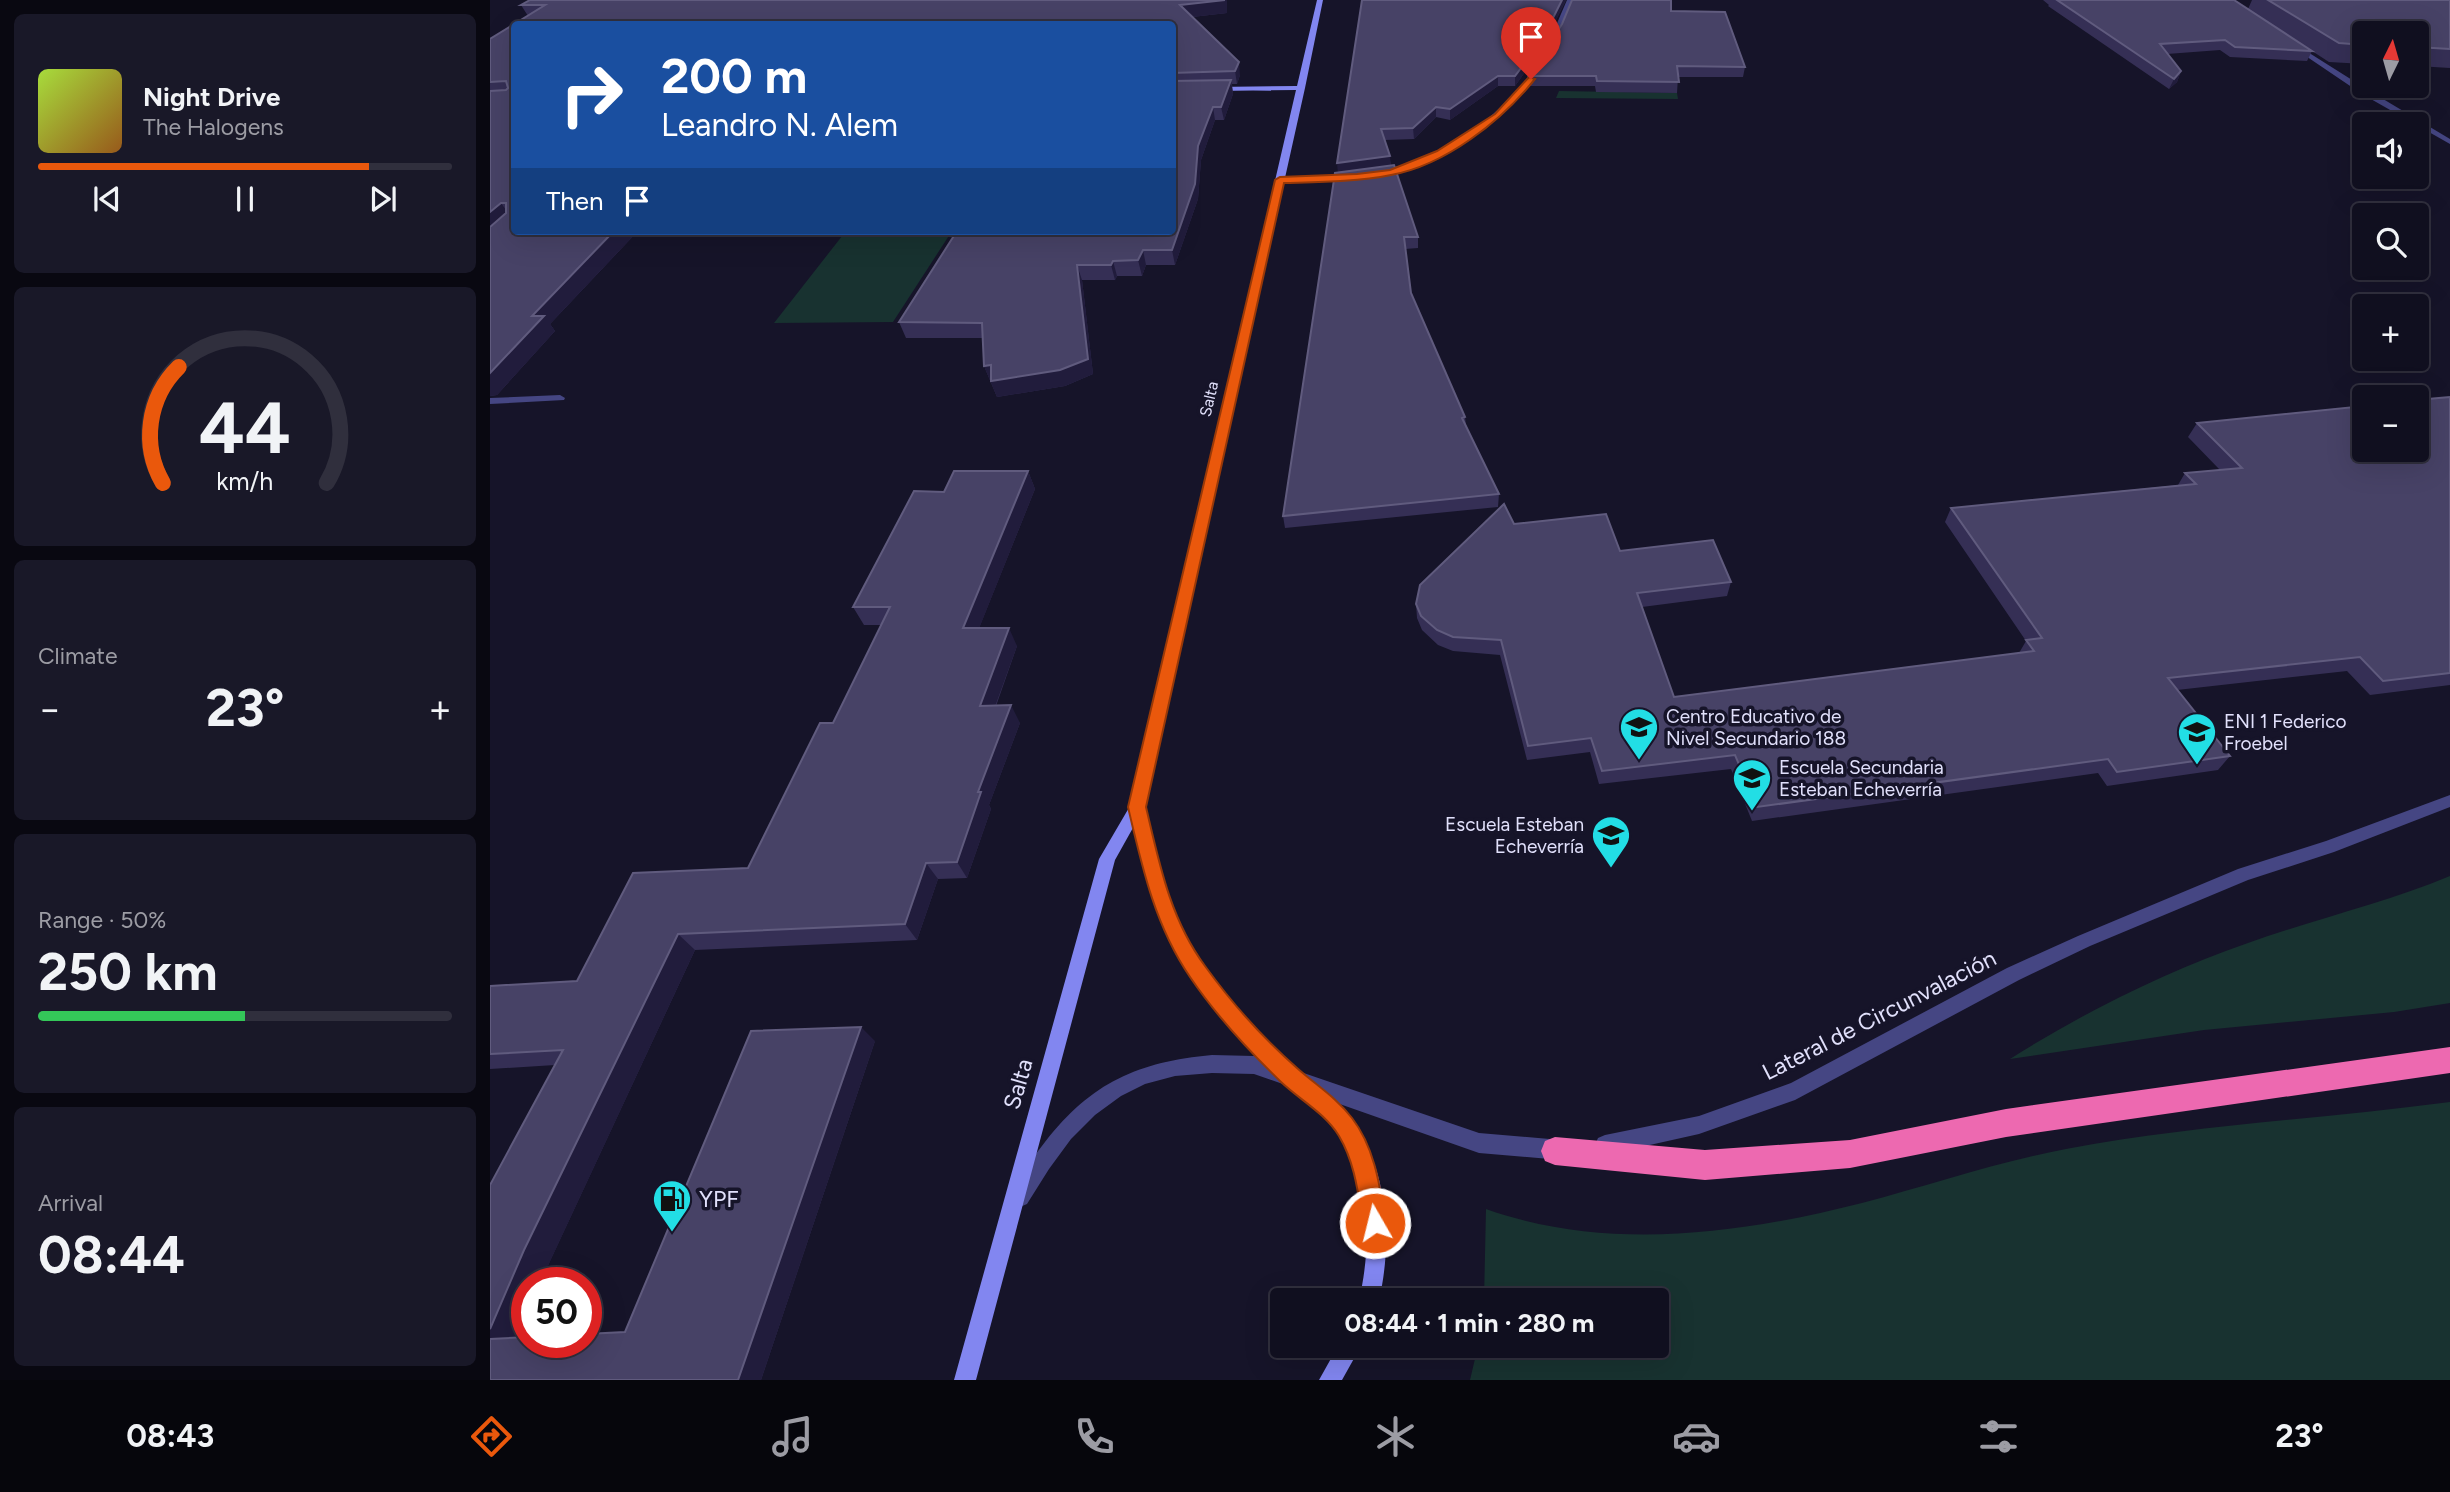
<!DOCTYPE html>
<meta charset="utf-8">
<style>
body{margin:0;font-family:Figtree,sans-serif;background:#191828;color:#f1f3f6;height:100vh;display:flex;flex-direction:column;font-size:26px;white-space:nowrap}
*{box-sizing:border-box;margin:0}
p{font-size:23px;color:#9c9ca4}
.icon{flex:none;width:38px;height:38px;fill:none;stroke:currentColor;stroke-width:2;stroke-linecap:round;stroke-linejoin:round}
.map{position:relative;flex:1;overflow:hidden}
.panel{display:flex;flex-direction:column;gap:14px;padding:14px;background:#090811;width:490px}
.panel>*{flex:none}
.guide{position:absolute;left:21px;top:21px;width:665px;height:214px;border-radius:7px;box-shadow:0 7px 28px #0002,0 0 0 2px #302f3d;background:#1a4fa0;color:#fff;overflow:hidden}
.needle{width:46px;rotate:5deg}
.buttons{position:absolute;left:1862px;top:21px;display:grid;gap:14px}
.buttons a{display:grid;place-items:center;width:77px;height:77px;border-radius:7px;background:#100f1f;box-shadow:0 7px 28px #0002,0 0 0 2px #302f3d;font-size:35px}
.speed{position:absolute;left:21px;top:1267px;display:flex;gap:14px;font-size:35px;font-weight:700;text-align:center}
.speed>*{display:grid;place-content:center;width:91px;height:91px;border-radius:50%;background:#100f1f;box-shadow:0 7px 28px #0002,0 0 0 2px #302f3d;line-height:1}
.speed .limit{border:10px solid #d22;background:#fff;color:#111}
.pin{position:absolute;display:grid;place-items:center;width:60px;height:60px;color:#fff;margin:-72px -30px;border-radius:50% 50% 50% 0;rotate:-45deg;box-shadow:0 0 7px #0007}
.pin .icon{rotate:45deg}
.me{position:absolute;width:77px;margin:-38px;rotate:352deg;stroke-linejoin:round;filter:drop-shadow(0 0 5px #0008)}
.turn{display:flex;align-items:center;gap:24px;height:147px;padding:0 35px;font-size:32px}
.turn .icon{width:91px;height:91px;stroke-width:2.5}
.turn b{display:block;font-size:49px;line-height:60px}
.then{display:flex;align-items:center;height:66px;padding:0 35px;background:#0003;gap:14px;font-size:26px}
.big{font-size:52px;font-weight:700;line-height:1.1}
.panel .card{flex:1;display:flex;flex-direction:column;justify-content:center;gap:10px;min-width:0;padding:0 24px;border-radius:10px;background:#191828}
.panel .dial{align-items:center;gap:0}
.dial svg{height:182px;overflow:visible;fill:none;stroke:#302f3d;stroke-width:7;stroke-linecap:round;text-anchor:middle}
.dial text{fill:#f1f3f6;stroke:none}
.song{display:flex;align-items:center;gap:21px}
.cover{width:84px;height:84px;border-radius:10px;background:linear-gradient(135deg,hsl(80 70% 55%),hsl(30 70% 35%))}
.played{height:7px;border-radius:4px;background:linear-gradient(90deg,#ea580c 80%,#302f3d 80%)}
.keys{display:flex;justify-content:space-around;direction:ltr}
.heat{display:flex;justify-content:space-between;align-items:center;font-size:38px;direction:ltr}
.charge{height:10px;border-radius:5px;background:linear-gradient(90deg,#34c759 50%,#302f3d 0)}
.trip{position:absolute;left:780px;top:1288px;width:399px;height:70px;border-radius:7px;background:#100f1f;box-shadow:0 7px 28px #0002,0 0 0 2px #302f3d;font-weight:700;line-height:70px;text-align:center}
.menu{display:flex;height:112px;justify-content:space-around;align-items:center;background:#06060c;color:#9c9ca4}
.menu .icon{width:49px;height:49px}
.menu .on{color:#ea580c}
.menu b{font-size:32px;color:#f1f3f6}
main{display:flex;flex:1;min-height:0}
.map>svg:first-child{display:block}
</style>
<main>
<section class="panel">
<div class="card">
<div class="song"><i class="cover"></i><div><b>Night Drive</b><p>The Halogens</p></div></div>
<div class="played"></div>
<div class="keys"><svg class="icon" aria-label="previous" viewBox="0 0 24 24"><path d="M18 5L8 12l10 7zM5 5v14"/></svg><svg class="icon" aria-label="pause" viewBox="0 0 24 24"><path d="M8 5v14M16 5v14"/></svg><svg class="icon" aria-label="next" viewBox="0 0 24 24"><path d="M6 5l10 7-10 7zM19 5v14"/></svg></div>
</div>
<div class="card dial"><svg viewBox="0 0 100 80">
<path d="M14 69A42 42 0 1 1 86 69"/>
<path d="M14 69A42 42 0 0 1 21 18" stroke="#ea580c"/>
<text x="50" y="56" font-size="32" font-weight="700">44</text>
<text x="50" y="72" font-size="11">km/h</text>
</svg></div>
<div class="card"><p>Climate</p>
<div class="heat"><a>−</a><b class="big">23°</b><a>+</a></div>
</div>
<div class="card"><p>Range · 50%</p><b class="big">250 km</b><div class="charge"></div></div>
<div class="card"><p>Arrival</p><b class="big">08:44</b></div>
</section>
<div class="map">
<svg width="1960" height="1380" viewBox="0 0 1960 1380">
<rect width="100%" height="100%" fill="#161429"/>
<path fill="#183230" d="M1069 91 1187 93 1188 99 1066 98Z
M356 231H462L403 322 284 323Z
M1960 876V1003L1904 1012 1714 1030 1520 1059C1594 1012 1675 972 1758 943 1825 919 1895 903 1960 876Z
M1960 1102V1380H980L988 1346H1167V1300H994L996 1209C1117 1252 1250 1234 1372 1203 1440 1185 1507 1162 1576 1149 1703 1125 1832 1119 1960 1102Z"/>
<g fill="none" stroke-linecap="round" stroke-linejoin="round">
<path fill="#454683" fill-rule="evenodd" d="M1077 0H1083L1077 18 1060 50 1055 51Z
M1801 44H1805L1878 90 1960 139V144L1872 94 1801 46Z
M1045 67 1051 68C1013 125 956 162 889 176L885 174C898 167 917 165 931 159 978 139 1017 108 1045 67Z
M862 175 866 177 865 179 790 182 786 180 790 178Z
M70 395 75 398 74 400 0 404V398Z"/>
<path fill="#454683" fill-rule="evenodd" d="M1960 795V807L1844 852 1758 880 1600 946 1529 980 1305 1100 1209 1134 1115 1155 1108 1152 1105 1145 1108 1138 1115 1135 1209 1116 1301 1083 1517 968 1588 936 1748 869 1836 841Z
M722 1055 764 1056 989 1133 1071 1140 1078 1143 1081 1150 1078 1157 1071 1160 989 1153 764 1074 722 1073 685 1076 655 1084 631 1096 605 1115 581 1139 559 1169 537 1204 530 1207 523 1204 520 1197C528 1177 542 1159 555 1142 602 1082 648 1062 722 1055Z"/>
<path fill="#8286f0" fill-rule="evenodd" d="M827 0H833L815 88 655 807C669 862 680 918 713 965 739 1003 771 1037 805 1068 823 1084 845 1097 860 1117 898 1168 903 1240 889 1300H869C882 1245 881 1177 846 1130 831 1110 809 1097 791 1080 761 1052 733 1021 709 988 674 939 658 884 644 826L625 860 486 1380H464L609 859 640 806 806 90 725 91 721 89 725 87 807 86Z
M848 1346H871L852 1380H829Z"/>
<path fill="#ed69b0" fill-rule="evenodd" d="M1960 1047V1073L1516 1137 1360 1168 1215 1180 1065 1165 1055 1161 1051 1151 1055 1141 1065 1137 1215 1150 1360 1140 1516 1109Z"/>
</g>
<path fill="#352f55" d="M872 0H1076L1051 50 1025 86H1008L960 120 946 117 924 139 895 140 901 165 928 237V248L915 249 921 293 975 417 976 425 1009 494 1008 507 795 528 793 516 848 173Z
M1553 0H1744L1758 9 1762 0H1960V68L1927 66V33H1874V64L1839 62 1822 51 1817 61 1740 57 1730 50 1677 54 1691 71 1687 82 1679 89 1558 6 1559 5Z
M31 5 737 13 702 17 750 75 747 84H742L743 94 734 120H725L711 160 708 199 685 265H656L652 276H627L625 280H592L603 374 575 386 507 397 494 366 493 338H416L409 322 682 231V24H24V231H148L60 324 65 331 7 395 0 396V39L38 16Z
M1181 11 1255 67 1253 77H1188L1187 93 1106 92 1105 86H1038L1039 76 1072 24Z
M1960 397V685L1880 695 1857 671 1687 690 1740 756 1728 770 1617 786 1608 773 1262 821 1241 769 1109 784 1100 752 1037 760 1010 655 963 651 948 645 932 630 927 618 926 604 1024 524 1130 551 1241 582 1237 596 1152 607 1184 697 1529 653 1536 641 1455 522 1461 508 1688 485 1695 473 1730 470 1698 437 1707 423Z
M538 471 545 489 489 628 527 646 506 706 530 723 499 805 501 809 477 878 448 879 427 940 205 950 60 1261 27 1337 135 1332 385 1041 271 1380H0L65 1065 0 1069V986L87 981 258 868 343 723 391 625H374L363 607 454 492Z"/>
<path fill="#211c3c" d="M737 0V13L693 18 690 5Z
M1072 0H1076L1051 50 1025 86V76Z
M749 62 750 75 747 84 745 71Z
M1691 71 1687 82 1679 89 1684 79Z
M1008 76V86L960 120V109Z
M741 80 743 94 734 120 731 107Z
M723 107 725 120 711 160 708 199 685 265 682 250 708 146Z
M946 107V117L924 139 923 128Z
M900 156 901 167 848 174 847 163Z
M11 203 21 217 0 236V212Z
M124 231H148L60 324 65 331 7 395 0 396V373L42 316Z
M653 250 656 265 652 276 648 260Z
M623 261 627 276 625 280 621 265Z
M587 265 592 280 603 374 575 386 507 397 494 366Z
M538 471 545 489 482 646 473 628Z
M519 628 527 646 499 723 490 706Z
M521 705 530 723 499 805 501 809 477 878 467 862 488 792Z
M436 863 448 879 427 940 415 924Z
M188 934 205 950 50 1283H37V1314L23 1347 0 1340V1329L34 1250Z
M371 1027 385 1041 271 1380H248Z"/>
<path fill="#474266" stroke="#605b7e" stroke-width="2" d="M40 0H735L690 5 749 62 745 71 682 73V24H24V231H124L42 316H54L0 373V227L16 213V203H11L0 212V91L16 90 18 88 16 81 0 82V39L55 5H31Z
M872 0H1072L1052 40 1025 76H1008L960 109 946 107 923 128 891 129 900 156 847 163Z
M1082 0H1181V11L1235 12 1255 67 1187 66 1189 82 1107 81 1106 76H1039L1072 24Z
M1567 0H1744L1822 51 1745 47 1735 40 1670 44 1691 71 1684 79Z
M1778 0H1960V49L1927 47V33H1874V45L1849 43Z
M741 80 731 107H723L708 146 705 184 682 250H653L648 260 623 261 621 265H587L598 359 570 370 501 381V365L494 366 492 323 409 322 467 231H682V81Z
M904 165 928 237H914L921 293 975 417 972 418 1009 494 793 516 845 173Z
M1960 397V673L1893 681 1870 657 1678 678 1740 756 1627 772 1618 759 1267 807 1245 755 1112 771 1101 738 1038 746 1011 640 963 637 947 630 931 616 926 604 930 585 1014 504 1024 524 1116 514 1130 551 1223 540 1241 582 1147 593 1184 697 1544 651 1536 640 1552 638 1461 508 1706 484 1695 473 1752 468 1707 423 1874 406V450H1927V400Z
M464 471H538L473 628H519L490 706 521 705 488 792H491L467 862 436 863 415 924 188 934 34 1250 0 1329V1185L73 1050 0 1054V986L87 981 143 873 258 868 330 723H343L400 607H363L424 491 454 492Z
M371 1027 248 1380H0V1339L37 1337V1342H96V1334L135 1332 261 1031Z"/>
<path fill="#ea580c" stroke="#983908" stroke-width="2" d="M1039 77 1045 79C1011 121 956 165 901 175 866 182 829 182 794 183L656 807C669 862 680 919 715 966 741 1002 774 1039 807 1068 826 1085 847 1098 862 1118 885 1148 890 1187 896 1223L893 1231 885 1235 877 1231 873 1223C868 1193 865 1163 849 1136 835 1113 810 1100 791 1082 759 1051 725 1014 700 977 665 926 652 867 638 807L785 180 790 177 867 174 900 170 947 151 1005 114Z"/>
<defs>
<g id="school-pin" transform="scale(2.0125)"><path d="M0 17L-7.5 6A9.5 9.5 0 1 1 7.5 6Z" fill="#22dee5" stroke="#161429"/><path d="M0-5L7-2L0 1L-7-2ZM-4 1L0 2.5L4 1V4Q0 6-4 4Z" fill="#111"/></g>
<g id="fuel-pin" transform="scale(2.0125)"><path d="M0 17L-7.5 6A9.5 9.5 0 1 1 7.5 6Z" fill="#22dee5" stroke="#161429"/><path d="M-5.5-6h7V0h2V4h1.3V-2.5L3-4.5l.8-.8L6-3V5H2.5V1h-1V6h-7ZM-4.2-4.7v3.2H.2V-4.7Z" fill="#111"/></g>
</defs>
<g fill-rule="evenodd">
<use href="#school-pin" x="1149" y="727"/>
<use href="#school-pin" x="1707" y="732"/>
<use href="#school-pin" x="1262" y="778"/>
<use href="#school-pin" x="1121" y="835"/>
<use href="#fuel-pin" x="182" y="1199"/>
</g>
<g text-anchor="middle" dominant-baseline="central" stroke-width="7" stroke-linejoin="round" paint-order="stroke">
<g font-size="16" fill="#e1e0fb" stroke="#161429">
<text transform="translate(719 399) rotate(-77)">Salta</text>
</g>
<g font-size="19" fill="#e1e0fb" stroke="#161429" text-anchor="start">
<text x="1176" y="716">Centro Educativo de<tspan x="1176" dy="22">Nivel Secundario 188</tspan></text>
<text x="1734" y="721">ENI 1 Federico<tspan x="1734" dy="22">Froebel</tspan></text>
<text x="1289" y="767">Escuela Secundaria<tspan x="1289" dy="22">Esteban Echeverría</tspan></text>
<text x="1094" y="824" text-anchor="end">Escuela Esteban<tspan x="1094" dy="22">Echeverría</tspan></text>
</g>
<g font-size="23" fill="#e1e0fb" stroke="#161429">
<text transform="translate(1389 1015) rotate(-27)">Lateral de Circunvalación</text>
<text transform="translate(528 1084) rotate(-74)">Salta</text>
</g>
<g font-size="23" fill="#e1e0fb" stroke="#161429" text-anchor="start">
<text x="209" y="1199">YPF</text>
</g>
</g>
</svg>
<div class="buttons">
<a><svg class="needle" viewBox="-14 -14 28 28"><path d="M0-13l5 13h-10z" fill="#e53935"/><path d="M0 13l5-13h-10z" fill="#9c9ca4"/></svg></a>
<a><svg class="icon" aria-label="sound" viewBox="0 0 24 24"><path d="M4 9h4l5-4v14l-5-4H4zM17 9q2 3 0 6"/></svg></a>
<a><svg class="icon" aria-label="search" viewBox="0 0 24 24"><circle cx="10" cy="10" r="6"/><path d="M15 15l6 6"/></svg></a>
<a>+</a>
<a>−</a>
</div>
<div class="speed"><div class="limit">50</div></div>
<div class="pin" style="left:1041px;top:79px;background:#d93025"><svg class="icon" aria-label="arrive" viewBox="0 0 24 24"><path d="M6 21V4h12l-3 4 3 4H6"/></svg></div>
<svg class="me" style="left:885px;top:1223px" viewBox="-20 -20 40 40"><circle r="17" fill="#ea580c" stroke="#fff" stroke-width="3"/><path d="M0-11L8 9 0 5-8 9z" fill="#fff"/></svg>
<div class="trip">08:44 · 1 min · 280 m</div>
<div class="guide">
<div class="turn"><svg class="icon" aria-label="right" viewBox="0 0 24 24"><path d="M7 20v-9h11M14 6l5 5-5 5"/></svg><div><b>200 m</b>Leandro N. Alem</div></div>
<div class="then">Then<svg class="icon" aria-label="arrive" viewBox="0 0 24 24"><path d="M6 21V4h12l-3 4 3 4H6"/></svg></div>
</div>
</div>
</main>
<nav class="menu">
<b>08:43</b>
<svg class="icon on" aria-label="directions" viewBox="0 0 24 24"><path d="M12 3l9 9-9 9-9-9zM9 14v-3h6M13 9l2 2-2 2"/></svg>
<svg class="icon" aria-label="music" viewBox="0 0 24 24"><path d="M9 18V5l10-2v13"/><circle cx="6" cy="18" r="3"/><circle cx="16" cy="16" r="3"/></svg>
<svg class="icon" aria-label="phone" viewBox="0 0 24 24"><path d="M5 4h4l2 5-3 2q2 4 5 5l2-3 5 2v4C11 20 4 13 5 4z"/></svg>
<svg class="icon" aria-label="climate" viewBox="0 0 24 24"><path d="M12 3v18M4 7l16 10M4 17L20 7"/></svg>
<svg class="icon" aria-label="car" viewBox="0 0 24 24"><path d="M5 17H2v-5l4-1 3-4h7l3 4 3 1v5h-3M9 17h6M6 11h13"/><circle cx="7" cy="17" r="2"/><circle cx="17" cy="17" r="2"/></svg>
<svg class="icon" aria-label="filters" viewBox="0 0 24 24"><path d="M4 7h16M4 17h16"/><circle cx="9" cy="7" r="2"/><circle cx="15" cy="17" r="2"/></svg>
<b>23°</b>
</nav>
